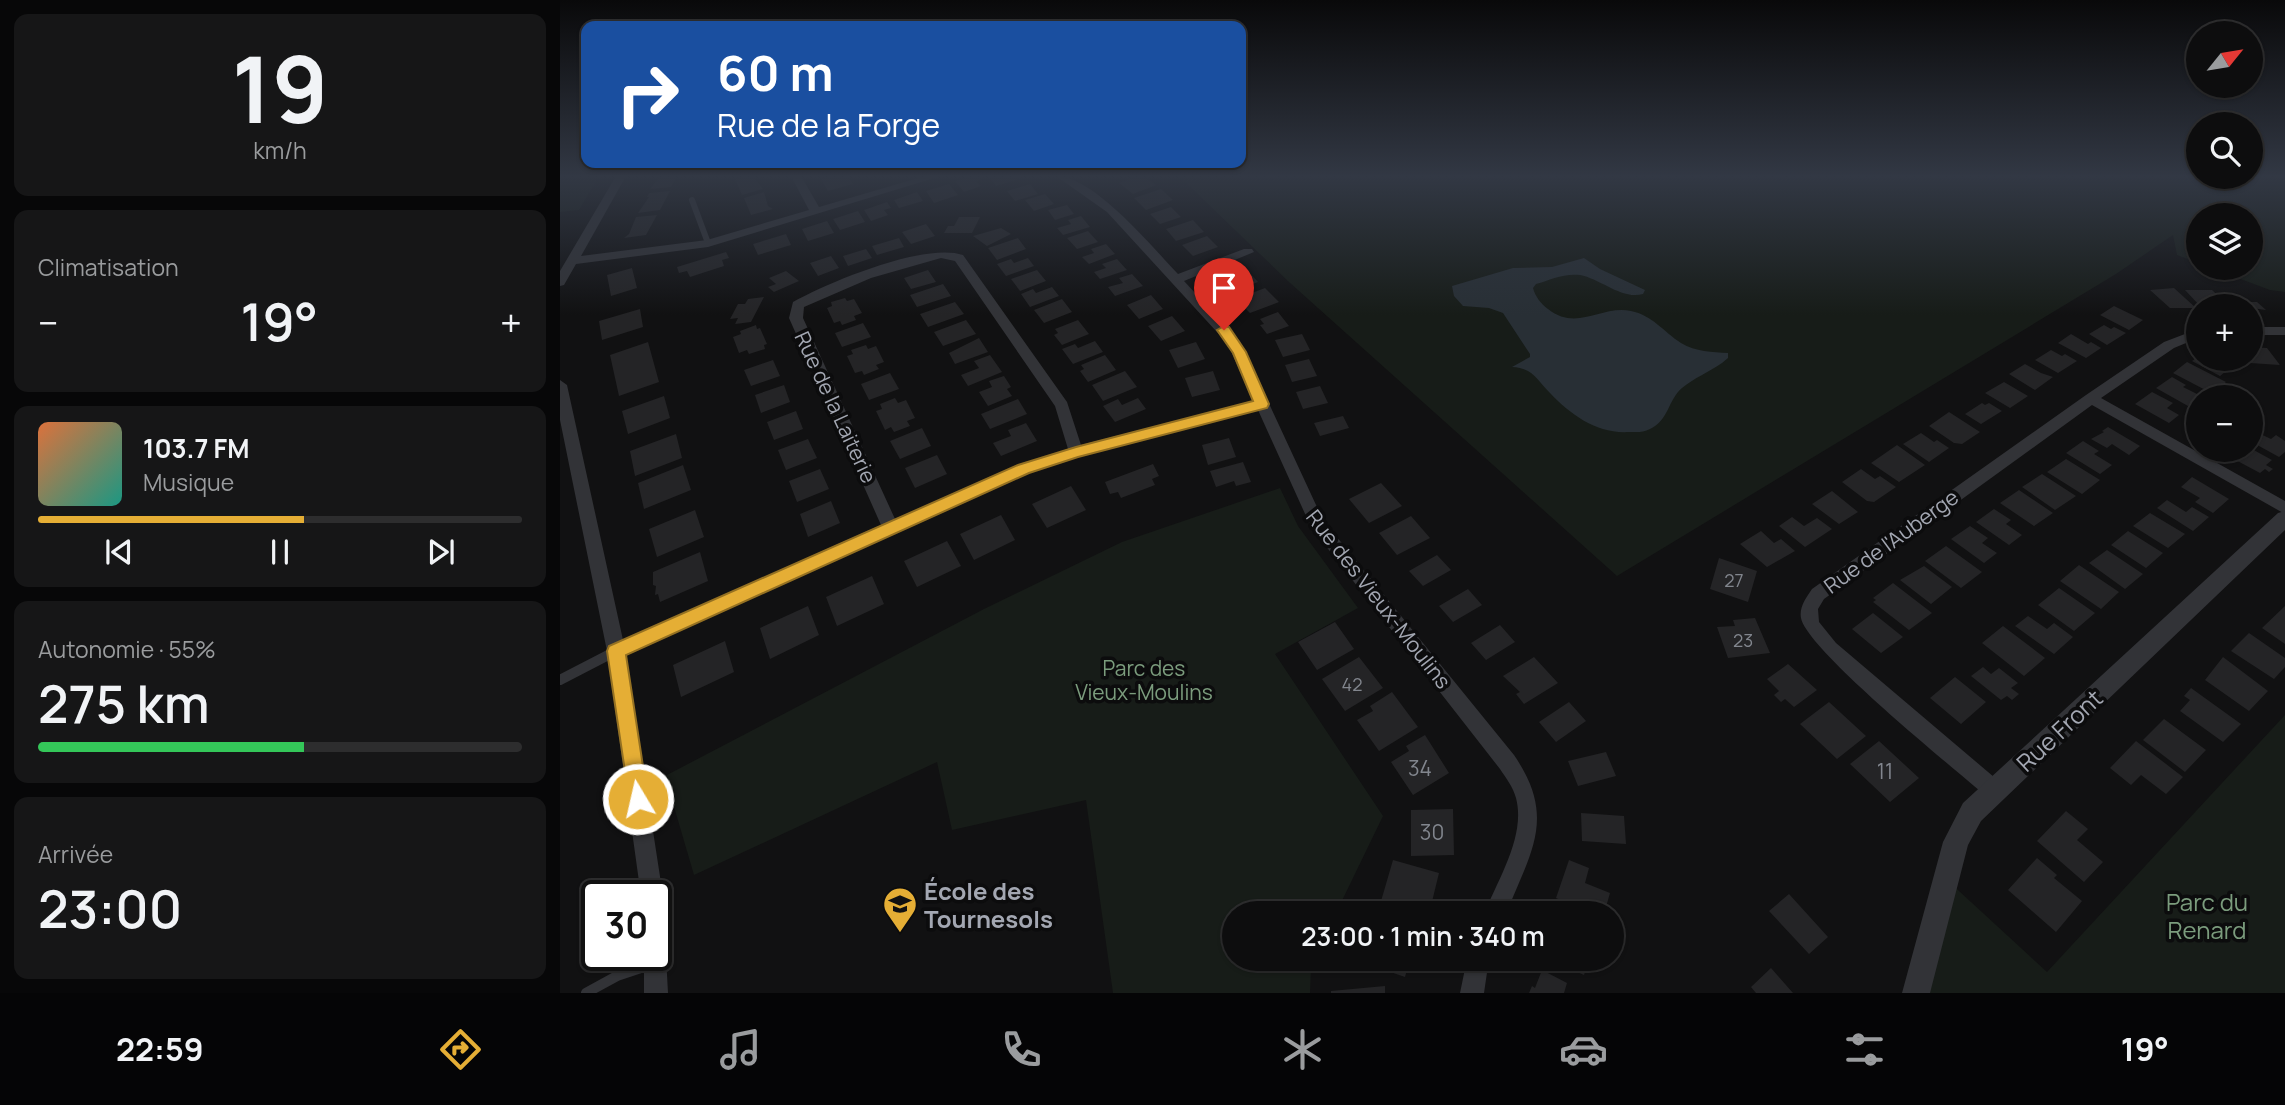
<!DOCTYPE html>
<html lang="fr">
<meta charset="utf-8">
<style>
body{margin:0;font-family:Manrope,sans-serif;background:#161617;color:#f1f3f6;height:100vh;display:flex;flex-direction:column;font-size:26px;white-space:nowrap}
*{box-sizing:border-box;margin:0}
p{font-size:23px;color:#9a9c9e}
.icon{flex:none;width:38px;height:38px;fill:none;stroke:currentColor;stroke-width:2;stroke-linecap:round;stroke-linejoin:round}
.map{position:relative;flex:1;overflow:hidden}
.drawer{display:flex;flex-direction:column;gap:14px;padding:14px;background:#070708;width:560px}
.drawer>*{flex:none}
.guide{position:absolute;left:21px;top:21px;width:665px;height:147px;border-radius:14px;box-shadow:0 2px 5px #0004,0 0 0 2px #2d2d2e;background:#1a4fa0;color:#fff;overflow:hidden}
.needle{width:46px;rotate:60deg}
.tools{position:absolute;left:1626px;top:21px;display:grid;gap:14px}
.tools a{display:grid;place-items:center;width:77px;height:77px;border-radius:50%;background:#0d0d0e;box-shadow:0 2px 5px #0004,0 0 0 2px #2d2d2e;font-size:35px}
.speed{position:absolute;left:21px;top:880px;display:flex;gap:14px;font-size:35px;font-weight:700;text-align:center}
.speed>*{display:grid;place-content:center;width:91px;height:91px;border-radius:50%;background:#0d0d0e;box-shadow:0 2px 5px #0004,0 0 0 2px #2d2d2e;line-height:1}
.speed .limit{border:4px solid #111;border-radius:10px;background:#fff;color:#111}
.pin{position:absolute;display:grid;place-items:center;width:60px;height:60px;color:#fff;margin:-72px -30px;border-radius:50% 50% 50% 0;rotate:-45deg;box-shadow:0 0 7px #0007}
.pin .icon{rotate:45deg}
.me{position:absolute;width:77px;margin:-38px;rotate:351deg;stroke-linejoin:round;filter:drop-shadow(0 0 5px #0008)}
.turn{display:flex;align-items:center;gap:24px;height:147px;padding:0 21px;font-size:32px}
.turn .icon{width:91px;height:91px;stroke-width:2.5}
.turn b{display:block;font-size:49px;line-height:60px}
.big{font-size:52px;font-weight:600;line-height:1.1}
.drawer .widget{flex:1;display:flex;flex-direction:column;justify-content:center;gap:10px;min-width:0;padding:0 24px;border-radius:14px;background:#161617}
.drawer .dial{align-items:center;gap:0}
.dial b{font-size:91px;line-height:1}
.song{display:flex;align-items:center;gap:21px}
.cover{width:84px;height:84px;border-radius:10px;background:linear-gradient(135deg,hsl(20 70% 55%),hsl(170 70% 35%))}
.played{height:7px;border-radius:4px;background:linear-gradient(90deg,#e5ae35 55%,#2d2d2e 55%)}
.keys{display:flex;justify-content:space-around;direction:ltr}
.heat{display:flex;justify-content:space-between;align-items:center;font-size:38px;direction:ltr}
.charge{height:10px;border-radius:5px;background:linear-gradient(90deg,#34c759 55%,#2d2d2e 0)}
.trip{position:absolute;left:662px;top:901px;width:402px;height:70px;border-radius:35px;background:#0d0d0e;box-shadow:0 2px 5px #0004,0 0 0 2px #2d2d2e;font-weight:600;line-height:70px;text-align:center}
.tabs{display:flex;height:112px;justify-content:space-around;align-items:center;background:#050506;color:#9a9c9e}
.tabs .icon{width:49px;height:49px}
.tabs .current{color:#e5ae35}
.tabs b{font-size:32px;color:#f1f3f6}
main{display:flex;flex:1;min-height:0}
.map>svg:first-child{display:block}
</style>
<main>
<section class="drawer">
<div class="widget dial"><b>19</b><p>km/h</p></div>
<div class="widget"><p>Climatisation</p>
<div class="heat"><a>−</a><b class="big">19°</b><a>+</a></div>
</div>
<div class="widget">
<div class="song"><i class="cover"></i><div><b>103.7 FM</b><p>Musique</p></div></div>
<div class="played"></div>
<div class="keys"><svg class="icon" aria-label="previous" viewBox="0 0 24 24"><path d="M18 5L8 12l10 7zM5 5v14"/></svg><svg class="icon" aria-label="pause" viewBox="0 0 24 24"><path d="M8 5v14M16 5v14"/></svg><svg class="icon" aria-label="next" viewBox="0 0 24 24"><path d="M6 5l10 7-10 7zM19 5v14"/></svg></div>
</div>
<div class="widget"><p>Autonomie · 55%</p><b class="big">275 km</b><div class="charge"></div></div>
<div class="widget"><p>Arrivée</p><b class="big">23:00</b></div>
</section>
<div class="map">
<svg width="1725" height="993" viewBox="0 0 1725 993">
<rect width="100%" height="100%" fill="#111112"/>
<path fill="#171c18" d="M0 176H39L19 210 0 212Z
M619 176H1725V292L1710 290 1651 268H1690V215H1638V263L1617 255 1613 235 1556 274 1057 576 729 282Z
M720 488 738 526 798 608 715 654 823 816 776 913 674 914V959H754L751 967 750 993H553L526 800 392 830 377 762 134 875 105 776 424 609 562 542Z
M1725 715V993H1356L1386 879 1487 972Z"/>
<path fill="#282f35" d="M1024 258 1040 269 1085 290 1083 294C1062 300 1041 279 1020 275 1004 273 990 280 976 284L973 288C975 296 981 304 988 309 1017 332 1041 305 1071 311 1092 315 1104 332 1121 343 1136 352 1152 352 1168 353V358L1162 363C1149 372 1134 378 1122 388 1108 400 1109 420 1090 429 1083 433 1076 432 1069 432 1037 434 1011 415 990 393 977 380 973 368 952 367L970 357V354L943 313 929 308 903 306 894 296 892 286 953 268 992 267Z"/>
<path fill="#242426" d="M100 176H117L111 187 90 189Z
M187 176H193L203 189 182 195 175 179Z
M272 176H288L293 184 268 191 261 179Z
M413 176H420L423 179 416 181 421 186 404 192 395 181Z
M428 176H456L459 179 436 186Z
M578 176H583L596 185 573 194 559 183Z
M389 184 398 195 374 203 366 191Z
M470 184 478 194 455 201 447 191Z
M601 189 613 200 586 210 574 198Z
M110 191 100 210 78 213 89 197H87L89 193Z
M204 192 208 206 213 209 191 215 184 198Z
M357 192 363 201 339 208 334 200Z
M485 194 494 204 474 211 465 200Z
M327 202 331 208 324 210 328 215 311 221 304 210Z
M507 205 514 214 495 220 488 210Z
M611 207 621 217 600 224 590 214Z
M298 211 305 222 280 230 273 219Z
M97 215 86 235 64 238 69 234 76 217Z
M521 216 530 227 503 235 497 228 511 224 508 220Z
M399 217H420L412 233H384L388 226H394Z
M633 220 644 232 616 241 606 229Z
M267 221 274 233 248 241 242 229Z
M366 224 375 236 351 244 342 232Z
M441 228 451 234 427 246 413 236Z
M528 231 538 242 517 249 507 238Z
M226 234 231 245 198 255 193 244Z
M647 236 658 247 633 256 622 245Z
M339 238 344 247 317 255 312 246Z
M458 238 466 249 437 260 428 248Z
M546 244 555 254 529 264 522 257 534 253 531 249Z
M306 249 312 258 288 266 283 256Z
M166 252 169 258 162 260 164 266 130 277 127 271 119 273 117 267Z
M271 256 279 268 258 276 250 263Z
M468 258 474 266 446 276 437 264 451 259 454 263Z
M557 259 567 270 540 279 534 272 546 268 542 264Z
M72 268 77 288 51 296 47 275Z
M368 270 376 282 351 289 344 278Z
M477 270 486 281 460 291 451 279Z
M687 270 698 282 669 293 658 280Z
M226 271 239 281 214 292 208 287 216 284 209 278Z
M572 274 583 286 555 296 548 287 563 283 559 278Z
M383 284 391 296 357 307 350 295Z
M492 287 499 296 470 307 461 294 473 289 476 293Z
M705 288 719 302 690 313 676 299Z
M1614 288 1636 308H1610L1590 290Z
M1625 290H1652L1669 306H1640Z
M591 295 603 309 579 319 567 305Z
M204 297 191 322 175 324 178 318 170 319 178 304H185L188 299Z
M285 298 287 301 294 299 302 313 294 316 296 320 282 325 280 321 274 323 267 308 272 306 271 302Z
M1668 298H1685L1690 302H1697L1706 310 1676 306Z
M502 299 512 312 484 323 474 310Z
M395 302 404 314 368 327 360 314Z
M1554 306 1583 320 1569 330 1540 315Z
M80 309 83 327 42 340 39 321Z
M718 312 729 326 707 334 700 325 704 324 700 319Z
M612 316 625 331 601 341 588 326Z
M406 320 416 334 383 346 374 332Z
M518 320 529 334 502 345 494 335 498 333 495 329Z
M303 323 311 337 282 347 275 333Z
M196 325 197 329 200 328 207 344 204 345 205 349 189 354 187 350 179 353 173 337 181 334 180 331Z
M1544 325 1551 329 1554 327 1566 333 1547 345 1529 334Z
M742 334 750 350 723 357 715 340Z
M1511 334 1528 344 1531 342 1541 348 1526 358 1498 343Z
M419 338 428 352 395 364 389 353Z
M535 341 543 352 513 364 502 349 515 344 518 348Z
M88 342 99 382 59 396 50 355Z
M636 342 645 359 618 368 609 350Z
M306 345 308 349 316 346 324 362 316 365 319 369 304 375 302 371 295 373 287 356 293 354 291 350Z
M1690 347 1707 348 1720 365 1690 363 1687 359H1690Z
M1491 350 1502 356 1505 354 1517 361 1498 373 1475 360Z
M430 355 442 372 408 386 401 375 419 368 414 361Z
M545 355 556 370 528 382 520 371 524 369 521 365Z
M1638 357 1663 359 1675 364 1660 376 1632 361Z
M749 359 757 376 732 382 725 365Z
M213 360 220 376 191 386 184 370Z
M1627 362 1666 382 1653 394 1613 373Z
M1465 364 1481 373 1493 377 1475 390 1449 374Z
M565 371 577 387 543 401 532 385Z
M653 371 660 390 632 397 625 378Z
M330 373 339 389 309 400 301 384Z
M444 376 451 387 447 389 452 396 428 406 419 392 432 387 429 381Z
M1612 377 1626 385 1623 387 1643 397H1638L1628 406 1596 388Z
M1444 382 1468 396 1450 408 1425 393Z
M224 385 230 402 201 413 195 395Z
M760 386 768 403 743 409 736 392Z
M1592 392 1613 403 1607 408 1619 415 1609 423 1575 404Z
M104 396 110 418 68 434 62 411Z
M335 398 338 403 346 400 355 418 347 421 350 426 334 432 331 427 325 430 316 411 322 409 320 404Z
M578 398 586 409 555 422 543 406 558 399 562 405Z
M458 399 467 414 430 429 421 414Z
M1422 403 1425 405 1429 403 1442 411 1421 424 1405 414Z
M236 411 243 429 214 440 207 422Z
M1389 412 1420 432 1402 444 1394 443 1369 426Z
M783 416 789 428 760 436 754 423Z
M466 423 477 441 441 456 433 443 451 436 448 430Z
M1548 427 1580 446 1569 455 1552 444 1547 448 1531 439 1544 432 1542 431Z
M362 428 371 446 340 459 330 441Z
M1690 429 1711 439 1716 435 1725 441V452L1719 457 1690 441Z
M1361 433 1374 442 1377 440 1389 448 1369 462 1343 444Z
M116 434 122 458 75 476 70 451Z
M669 438 676 457 648 465 642 445Z
M248 439 257 458 226 470 218 450Z
M1523 441 1539 451 1534 454 1552 465 1540 474 1506 453Z
M1337 445 1365 465 1339 482 1311 463Z
M1690 448 1712 460 1706 465 1713 469 1709 472 1705 469 1700 473 1670 457 1679 450H1690Z
M377 455 387 474 355 488 345 468Z
M1506 459 1540 480 1522 494 1487 472Z
M683 462 691 482 676 486 674 481 656 487 650 471Z
M593 464 599 476 592 479 595 485 561 498 558 492 550 494 545 482Z
M123 465 131 490 84 509 78 483Z
M260 469 269 489 237 502 229 481Z
M1301 469 1315 479 1320 476 1336 487 1314 502 1307 501 1282 482Z
M1482 474 1516 496 1495 510 1462 487Z
M1632 477 1669 499 1653 513 1635 502 1640 498 1621 487Z
M821 483 842 506 809 523 789 499Z
M511 486 526 510 487 528 472 504Z
M1459 490 1493 513 1474 526 1440 503Z
M1272 491 1298 512 1279 524 1252 504Z
M1607 500 1626 512 1632 507 1649 517 1633 531 1597 508Z
M271 501 280 523 248 537 240 514Z
M1434 509 1451 520 1446 524 1462 535 1449 545 1416 522Z
M135 510 144 537 97 557 89 529Z
M1590 513 1625 534 1608 548 1573 526Z
M441 515 455 540 414 560 400 534Z
M851 516 870 538 837 555 819 533Z
M1232 517 1244 526 1257 518 1272 529 1245 547 1219 526Z
M1410 526 1428 538 1422 543 1437 553 1424 563 1391 539Z
M1201 531 1214 543 1221 539 1235 551 1207 567 1180 544Z
M1568 531 1603 553 1586 568 1551 545Z
M387 541 401 566 357 587 344 561Z
M1386 546 1422 572 1401 588 1365 561Z
M1547 550 1583 574 1565 589 1529 563Z
M140 552 148 581 100 602 98 594 95 595 96 586 93 585V572Z
M877 555 891 570 863 586 849 571Z
M1159 558 1197 571 1188 602 1150 589Z
M1519 565 1559 592 1541 609 1500 581Z
M1364 566 1392 587 1371 604 1340 580Z
M312 576 324 604 277 626 266 597Z
M1333 583 1372 613 1349 630 1313 602 1316 600 1313 598Z
M1499 588 1535 613 1514 631 1478 605Z
M908 589 922 605 893 622 879 606Z
M248 606 259 635 210 659 200 628Z
M1725 606V644L1702 628Z
M1313 613 1343 637 1321 653 1292 629Z
M1468 616 1487 629 1494 623 1513 637 1494 654 1455 626Z
M1195 618 1210 653 1168 658 1157 627 1175 626 1173 620Z
M775 622 794 649 757 670 738 642Z
M940 625 955 642 926 660 911 643Z
M1443 626 1485 658 1464 676 1422 643Z
M1689 633 1725 658V667L1714 679 1671 651Z
M165 641 174 672 121 697 113 665Z
M799 657 823 688 785 711 762 679Z
M974 657 998 683 964 704 956 694 960 692 943 676Z
M1663 657 1708 691 1689 711 1645 680Z
M1228 664 1257 690 1234 707 1225 699 1221 702 1214 695 1219 691 1207 679Z
M1423 667 1431 674 1439 668 1458 683 1451 688 1459 694 1452 700 1447 696 1441 700 1411 676Z
M1395 677 1426 702 1401 724 1370 698Z
M1631 688 1681 724 1663 742 1620 711 1630 700 1624 696Z
M832 692 858 727 819 751 797 720 813 711 810 706Z
M1009 702 1026 721 996 742 979 722Z
M1269 702 1306 736 1277 759 1240 724Z
M1604 719 1646 750 1625 772 1583 740Z
M865 735 889 773 853 795 831 762 849 751 846 746Z
M1319 741 1359 778 1330 802 1290 764Z
M1576 741 1623 777 1606 794 1581 775 1571 785 1550 768Z
M1046 752 1056 776 1018 786 1008 761Z
M893 809 894 855 851 856V810Z
M1506 811 1528 829 1517 840 1543 862 1524 882 1477 841Z
M1021 813 1064 816 1066 844 1022 841Z
M1477 858 1497 875 1494 878 1522 901 1496 932 1448 890Z
M833 860 879 873 869 914H839L819 908Z
M1009 860 1029 868 1025 883 1050 893 1044 914H1031L996 898Z
M1229 894 1268 937 1249 954 1209 911Z
M802 959H850L845 977 801 962Z
M988 959H1029L1024 975Z
M1211 968 1233 993H1196L1191 987Z
M982 970 1007 983 1004 993H969L972 986 975 988Z
M825 986V993H771V991Z"/>
<g fill="none" stroke-linecap="round" stroke-linejoin="round">
<path stroke="#323337" stroke-width="6" d="M132 200 148 243"/>
<path stroke="#323337" stroke-width="10" d="M0 680 56 651
M26 993 57 976 93 964"/>
<path fill="#323337" fill-rule="evenodd" d="M56 176H66L21 256 147 240 249 210 231 176H241L259 207 365 176H381L148 247 16 264 4 285 0 286V271Z
M496 176C534 176 592 247 618 274L684 249H692L694 252 624 281 680 341 763 520 954 755C997 818 971 851 946 914H924C938 879 966 836 956 798 953 787 946 778 940 769L751 527 698 410 519 457 468 473 66 655 103 896 96 905V896H81L47 651 0 420V380L7 385 63 640 321 525 229 318 233 302C269 282 365 242 403 255L507 402 521 445 694 401 667 343 547 212ZM381 258 395 261 495 406 508 449 458 465 335 519 243 318 244 307 311 278Z
M1690 327H1725V335H1690Z
M1638 329V338L1614 348 1541 398 1725 501V514L1532 405 1264 599 1258 609 1259 622 1276 643 1441 783 1444 790 1441 797 1434 800 1427 797C1395 769 1247 650 1241 618 1239 607 1246 598 1252 589L1526 395 1604 342Z
M96 945 103 948 106 956 108 993H84V956H96Z
M907 959H929L924 993H900Z"/>
<path fill="#323337" fill-rule="evenodd" d="M1725 511V530L1421 821 1408 845 1370 993H1342L1383 842 1403 803 1718 513Z"/>
</g>
<linearGradient id="sky" x2="0" y2="1"><stop stop-color="#09090a"/><stop offset="0.56" stop-color="#323844"/><stop offset="1" stop-color="#323844" stop-opacity="0"/></linearGradient>
<rect width="1725" height="315" fill="url(#sky)"/>
<path fill="#e5ae35" stroke="#957122" stroke-width="2" d="M664 326 669 327 686 352 709 404 707 408 518 457 469 473 66 655 88 799 85 805 78 808 70 805 47 651 49 646 458 465 516 447 693 401 673 353 657 330Z"/>
<defs>
<g id="school-pin" transform="scale(1.75)"><path d="M0 17L-7.5 6A9.5 9.5 0 1 1 7.5 6Z" fill="#e5ae35" stroke="#0c0c0d"/><path d="M0-5L7-2L0 1L-7-2ZM-4 1L0 2.5L4 1V4Q0 6-4 4Z" fill="#111"/></g>
</defs>
<g fill-rule="evenodd">
<use href="#school-pin" x="340" y="904"/>
</g>
<g text-anchor="middle" dominant-baseline="central" stroke-width="7" stroke-linejoin="round" paint-order="stroke">
<g font-size="18" fill="#82868e">
<text x="1174" y="580">27</text>
<text x="1183" y="640">23</text>
<text x="792" y="684">42</text>
</g>
<g font-size="21" fill="#a3a7b2" stroke="#0c0c0d">
<text transform="translate(276 407) rotate(65)">Rue de la Laiterie</text>
<text transform="translate(1331 541) rotate(-36)">Rue de l'Auberge</text>
<text transform="translate(819 599) rotate(52)">Rue des Vieux-Moulins</text>
</g>
<g font-size="21" fill="#7b9c7d" stroke="#0c0c0d">
<text x="584" y="668">Parc des<tspan x="584" dy="24">Vieux-Moulins</tspan></text>
</g>
<g font-size="21" fill="#82868e">
<text x="860" y="768">34</text>
<text x="1325" y="771">11</text>
<text x="872" y="832">30</text>
</g>
<g font-size="24" fill="#a3a7b2" stroke="#0c0c0d">
<text transform="translate(1499 730) rotate(-43)">Rue Front</text>
</g>
<g font-size="24" font-weight="bold" fill="#a3a7b2" stroke="#0c0c0d" text-anchor="start">
<text x="364" y="890">École des<tspan x="364" dy="28">Tournesols</tspan></text>
</g>
<g font-size="24" fill="#7b9c7d" stroke="#0c0c0d">
<text x="1647" y="901">Parc du<tspan x="1647" dy="28">Renard</tspan></text>
</g>
</g>
</svg>
<div class="tools">
<a><svg class="needle" viewBox="-14 -14 28 28"><path d="M0-13l5 13h-10z" fill="#e53935"/><path d="M0 13l5-13h-10z" fill="#9a9c9e"/></svg></a>
<a><svg class="icon" aria-label="search" viewBox="0 0 24 24"><circle cx="10" cy="10" r="6"/><path d="M15 15l6 6"/></svg></a>
<a><svg class="icon" aria-label="layers" viewBox="0 0 24 24"><path d="M12 4l9 5-9 5-9-5zM3 14l9 5 9-5"/></svg></a>
<a>+</a>
<a>−</a>
</div>
<div class="speed"><div class="limit">30</div></div>
<div class="pin" style="left:664px;top:330px;background:#d93025"><svg class="icon" aria-label="arrive" viewBox="0 0 24 24"><path d="M6 21V4h12l-3 4 3 4H6"/></svg></div>
<svg class="me" style="left:78px;top:799px" viewBox="-20 -20 40 40"><circle r="17" fill="#e5ae35" stroke="#fff" stroke-width="3"/><path d="M0-11L8 9 0 5-8 9z" fill="#fff"/></svg>
<div class="trip">23:00 · 1 min · 340 m</div>
<div class="guide">
<div class="turn"><svg class="icon" aria-label="right" viewBox="0 0 24 24"><path d="M7 20v-9h11M14 6l5 5-5 5"/></svg><div><b>60 m</b>Rue de la Forge</div></div>
</div>
</div>
</main>
<nav class="tabs">
<b>22:59</b>
<svg class="icon current" aria-label="directions" viewBox="0 0 24 24"><path d="M12 3l9 9-9 9-9-9zM9 14v-3h6M13 9l2 2-2 2"/></svg>
<svg class="icon" aria-label="music" viewBox="0 0 24 24"><path d="M9 18V5l10-2v13"/><circle cx="6" cy="18" r="3"/><circle cx="16" cy="16" r="3"/></svg>
<svg class="icon" aria-label="phone" viewBox="0 0 24 24"><path d="M5 4h4l2 5-3 2q2 4 5 5l2-3 5 2v4C11 20 4 13 5 4z"/></svg>
<svg class="icon" aria-label="climate" viewBox="0 0 24 24"><path d="M12 3v18M4 7l16 10M4 17L20 7"/></svg>
<svg class="icon" aria-label="car" viewBox="0 0 24 24"><path d="M5 17H2v-5l4-1 3-4h7l3 4 3 1v5h-3M9 17h6M6 11h13"/><circle cx="7" cy="17" r="2"/><circle cx="17" cy="17" r="2"/></svg>
<svg class="icon" aria-label="filters" viewBox="0 0 24 24"><path d="M4 7h16M4 17h16"/><circle cx="9" cy="7" r="2"/><circle cx="15" cy="17" r="2"/></svg>
<b>19°</b>
</nav>
